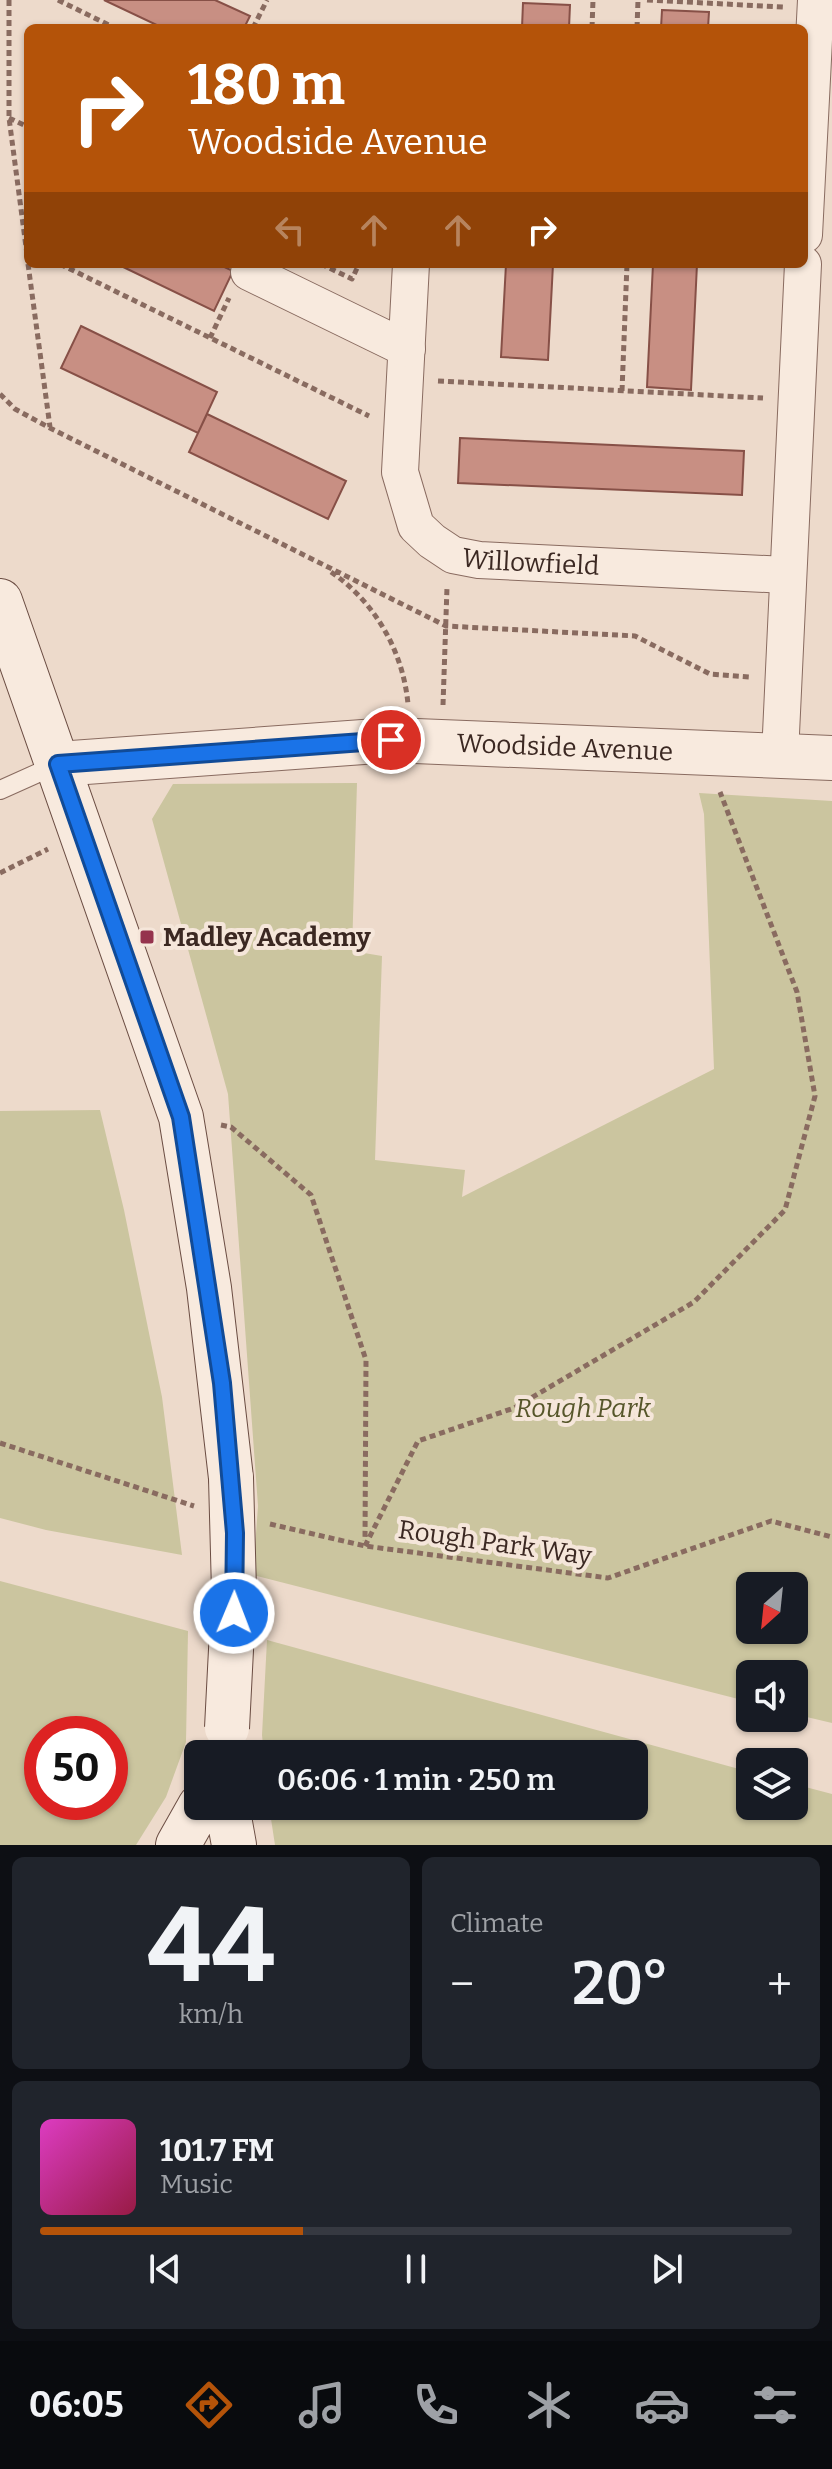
<!DOCTYPE html>
<meta charset="utf-8">
<style>
body{margin:0;font-family:Bitter,serif;background:#20242c;color:#f1f3f6;height:100vh;display:flex;flex-direction:column;font-size:30px;white-space:nowrap}
*{box-sizing:border-box;margin:0}
p{font-size:26px;color:#9ea1a6}
.icon{flex:none;width:44px;height:44px;fill:none;stroke:currentColor;stroke-width:2;stroke-linecap:round;stroke-linejoin:round}
.map{position:relative;height:1845px;overflow:hidden}
.details{display:flex;flex-direction:column;gap:12px;padding:12px;background:#0d0f14;flex:1}
.details>*{flex:none}
.top-card{position:absolute;left:24px;top:24px;width:784px;height:244px;border-radius:12px;box-shadow:0 2px 6px #0004;background:#b45309;color:#fff;overflow:hidden}
.needle{width:52px;rotate:207deg}
.controls{position:absolute;left:736px;top:1572px;display:grid;gap:16px}
.controls a{display:grid;place-items:center;width:72px;height:72px;border-radius:12px;background:#171b24;box-shadow:0 2px 6px #0004;font-size:40px}
.speed{position:absolute;left:24px;top:1716px;display:flex;gap:16px;font-size:40px;font-weight:700;text-align:center}
.speed>*{display:grid;place-content:center;width:104px;height:104px;border-radius:50%;background:#171b24;box-shadow:0 2px 6px #0004;line-height:1}
.speed .limit{border:12px solid #d22;background:#fff;color:#111}
.pin{position:absolute;display:grid;place-items:center;width:68px;height:68px;color:#fff;margin:-34px;border:4px solid #fff;border-radius:50%;box-shadow:0 2px 8px #0007}
.me{position:absolute;width:88px;margin:-44px;rotate:1deg;stroke-linejoin:round;filter:drop-shadow(0 0 6px #0008)}
.turn{display:flex;align-items:center;gap:28px;height:168px;padding:0 32px;font-size:36px}
.turn .icon{width:104px;height:104px;stroke-width:2.5}
.turn b{display:block;font-size:56px;line-height:68px}
.lanes{display:flex;align-items:center;height:76px;padding:0 32px;background:#0003;justify-content:center;gap:40px;direction:ltr}
.lanes .off{opacity:.35}
.big{font-size:60px;font-weight:600;line-height:1.1}
.details .card{flex:1;display:flex;flex-direction:column;justify-content:center;gap:12px;min-width:0;padding:0 28px;border-radius:12px;background:#20242c}
.details .dial{align-items:center;gap:0}
.dial b{font-size:104px;line-height:1}
.song{display:flex;align-items:center;gap:24px}
.cover{width:96px;height:96px;border-radius:12px;background:linear-gradient(135deg,hsl(310 70% 55%),hsl(340 70% 35%))}
.played{height:8px;border-radius:4px;background:linear-gradient(90deg,#b45309 35%,#363941 35%)}
.keys{display:flex;justify-content:space-around;direction:ltr}
.heat{display:flex;justify-content:space-between;align-items:center;font-size:44px;direction:ltr}
.details .tiles{flex:1;display:grid;gap:12px;grid-template-columns:1fr 1fr}
.card:last-child{grid-column:span 2}
.trip{position:absolute;left:184px;top:1740px;width:464px;height:80px;border-radius:12px;background:#171b24;box-shadow:0 2px 6px #0004;font-weight:600;line-height:80px;text-align:center}
.menu{display:flex;height:128px;justify-content:space-around;align-items:center;background:#090b0e;color:#9ea1a6}
.menu .icon{width:56px;height:56px}
.menu .on{color:#b45309}
.menu b{font-size:36px;color:#f1f3f6}
.map>svg:first-child{display:block}
</style>
<div class="map">
<svg width="832" height="1845" viewBox="0 0 832 1845">
<rect width="100%" height="100%" fill="#eddacb"/>
<path fill="#cbc59f" fill-rule="evenodd" d="M357 783 352 951 382 956 375 1160 465 1170 462 1197 714 1069 704 814 699 793 832 801V1723L794 1714V1674H750V1702L253 1575 258 1506 228 1094 152 819 173 784ZM750 1586H794V1630H750Z
M100 1110 124 1210 162 1397 182 1555 46 1530 0 1518V1111Z
M0 1581 188 1631 186 1742 166 1797 136 1845H0ZM110 1734V1802H42V1734Z
M267 1640 750 1772V1806H794V1784L832 1794V1845H275L269 1806H634V1754H264L262 1735Z"/>
<path fill="#c88f83" stroke="#875047" stroke-width="2" d="M104 0H215L250 16 244 28H163Z
M523 3 570 5 569 28H522Z
M662 10 709 12 708 28H661Z
M117 264H218L233 271 214 311Z
M506 264H553L548 360 501 357Z
M653 264H697L691 390 647 387Z
M81 326 217 392 198 433 61 368Z
M207 414 346 481 328 519 189 452Z
M460 438 744 451 742 495 458 483Z"/>
<g fill="none" stroke-linecap="round" stroke-linejoin="round">
<g stroke="#896b60" stroke-width="20">
<path id="service" d="M0 790 58 764"/>
</g>
<g stroke="#896b60" stroke-width="38">
<g id="minor">
<path d="M804 235 816 0"/>
<path id="s1" d="M411 264 400 472 416 526 432 541 453 555 479 560 786 575"/>
<path d="M249 272 407 349"/>
<path d="M780 755 803 264"/>
</g>
</g>
<g stroke="#896b60" stroke-width="46">
<g id="tertiary">
<path id="s2" d="M58 764 391 740 832 758"/>
</g>
</g>
<g stroke="#6b4d43" stroke-width="46">
<path id="secondary" d="M0 601 181 1117 209 1288 231 1478
M227 1806 234 1845
M178 1845 200 1806"/>
</g>
<path stroke="#896b60" stroke-width="5" stroke-dasharray="6 4" stroke-linecap="butt" d="M9 0V118L28 262
M58 0 115 28
M647 0 783 7
M253 28 267 0
M592 28 593 0
M637 28 638 0
M9 118 28 127
M28 264 50 427
M60 264 369 416
M321 264 352 279 359 264
M210 338 229 298
M438 381 763 398
M622 391 627 264
M0 394 15 409 50 428 446 626 635 636 710 674 750 677
M331 572C375 602 403 651 408 704
M443 705 447 587
M0 873 48 849
M221 1125 231 1127 311 1195 366 1360 365 1541
M0 1443 194 1506
M270 1524 365 1546 608 1578 771 1521 832 1537
M365 1546 418 1441 514 1408 694 1302 785 1210 815 1096 797 992 720 792"/>
<use href="#service" stroke="#f8eade" stroke-width="18"/>
<use href="#minor" stroke="#f8eade" stroke-width="36"/>
<use href="#tertiary" stroke="#f8eade" stroke-width="44"/>
<use href="#secondary" stroke="#f8eade" stroke-width="44"/>
<g stroke="#6b4d43" stroke-width="46" stroke-linecap="butt">
<path id="secondary-bridge" d="M227 1728 234 1591 231 1478"/>
</g>
<use href="#secondary-bridge" stroke="#f8eade" stroke-width="44"/>
</g>
<g fill="none" stroke-linecap="round" stroke-linejoin="round">
<g stroke="#114b97" stroke-width="20">
<path id="route" d="M234 1613 235 1533 222 1383 181 1117 58 764 391 740"/>
</g>
<use href="#route" stroke="#1a73e8" stroke-width="14"/>
</g>
<rect fill="#95334d" stroke="#f5e6da" stroke-width="3" x="139" y="929" width="16" height="16" rx="4"/>
<g text-anchor="middle" dominant-baseline="central" stroke-width="8" stroke-linejoin="round" paint-order="stroke">
<g font-size="26" fill="#3b2822" stroke="#f5e6da">
<text stroke="none"><textPath href="#s1" startOffset="390">Willowfield</textPath></text>
<text stroke="none"><textPath href="#s2" startOffset="508">Woodside Avenue</textPath></text>
<text transform="translate(495 1543) rotate(8)">Rough Park Way</text>
</g>
<g font-size="26" font-weight="bold" fill="#3b2822" stroke="#f5e6da" text-anchor="start">
<text x="163" y="937">Madley Academy</text>
</g>
<g font-size="26" font-style="italic" fill="#56562a" stroke="#f5e6da">
<text x="583" y="1408">Rough Park</text>
</g>
</g>
</svg>
<div class="controls">
<a><svg class="needle" viewBox="-14 -14 28 28"><path d="M0-13l5 13h-10z" fill="#e53935"/><path d="M0 13l5-13h-10z" fill="#9ea1a6"/></svg></a>
<a><svg class="icon" aria-label="sound" viewBox="0 0 24 24"><path d="M4 9h4l5-4v14l-5-4H4zM17 9q2 3 0 6"/></svg></a>
<a><svg class="icon" aria-label="layers" viewBox="0 0 24 24"><path d="M12 4l9 5-9 5-9-5zM3 14l9 5 9-5"/></svg></a>
</div>
<div class="speed"><div class="limit">50</div></div>
<div class="pin" style="left:391px;top:740px;background:#d93025"><svg class="icon" aria-label="arrive" viewBox="0 0 24 24"><path d="M6 21V4h12l-3 4 3 4H6"/></svg></div>
<svg class="me" style="left:234px;top:1613px" viewBox="-20 -20 40 40"><circle r="17" fill="#1a73e8" stroke="#fff" stroke-width="3"/><path d="M0-11L8 9 0 5-8 9z" fill="#fff"/></svg>
<div class="trip">06:06 · 1 min · 250 m</div>
<div class="top-card">
<div class="turn"><svg class="icon" aria-label="right" viewBox="0 0 24 24"><path d="M7 20v-9h11M14 6l5 5-5 5"/></svg><div><b>180 m</b>Woodside Avenue</div></div>
<div class="lanes"><svg class="icon off" aria-label="left" viewBox="0 0 24 24"><path d="M17 20v-9H6M10 6l-5 5 5 5"/></svg><svg class="icon off" aria-label="ahead" viewBox="0 0 24 24"><path d="M12 20V5M6 11l6-6 6 6"/></svg><svg class="icon off" aria-label="ahead" viewBox="0 0 24 24"><path d="M12 20V5M6 11l6-6 6 6"/></svg><svg class="icon" aria-label="right" viewBox="0 0 24 24"><path d="M7 20v-9h11M14 6l5 5-5 5"/></svg></div>
</div>
</div>
<section class="details">
<div class="tiles">
<div class="card dial"><b>44</b><p>km/h</p></div>
<div class="card"><p>Climate</p>
<div class="heat"><a>−</a><b class="big">20°</b><a>+</a></div>
</div>
<div class="card">
<div class="song"><i class="cover"></i><div><b>101.7 FM</b><p>Music</p></div></div>
<div class="played"></div>
<div class="keys"><svg class="icon" aria-label="previous" viewBox="0 0 24 24"><path d="M18 5L8 12l10 7zM5 5v14"/></svg><svg class="icon" aria-label="pause" viewBox="0 0 24 24"><path d="M8 5v14M16 5v14"/></svg><svg class="icon" aria-label="next" viewBox="0 0 24 24"><path d="M6 5l10 7-10 7zM19 5v14"/></svg></div>
</div>
</div>
</section>
<nav class="menu">
<b>06:05</b>
<svg class="icon on" aria-label="directions" viewBox="0 0 24 24"><path d="M12 3l9 9-9 9-9-9zM9 14v-3h6M13 9l2 2-2 2"/></svg>
<svg class="icon" aria-label="music" viewBox="0 0 24 24"><path d="M9 18V5l10-2v13"/><circle cx="6" cy="18" r="3"/><circle cx="16" cy="16" r="3"/></svg>
<svg class="icon" aria-label="phone" viewBox="0 0 24 24"><path d="M5 4h4l2 5-3 2q2 4 5 5l2-3 5 2v4C11 20 4 13 5 4z"/></svg>
<svg class="icon" aria-label="climate" viewBox="0 0 24 24"><path d="M12 3v18M4 7l16 10M4 17L20 7"/></svg>
<svg class="icon" aria-label="car" viewBox="0 0 24 24"><path d="M5 17H2v-5l4-1 3-4h7l3 4 3 1v5h-3M9 17h6M6 11h13"/><circle cx="7" cy="17" r="2"/><circle cx="17" cy="17" r="2"/></svg>
<svg class="icon" aria-label="filters" viewBox="0 0 24 24"><path d="M4 7h16M4 17h16"/><circle cx="9" cy="7" r="2"/><circle cx="15" cy="17" r="2"/></svg>
</nav>
